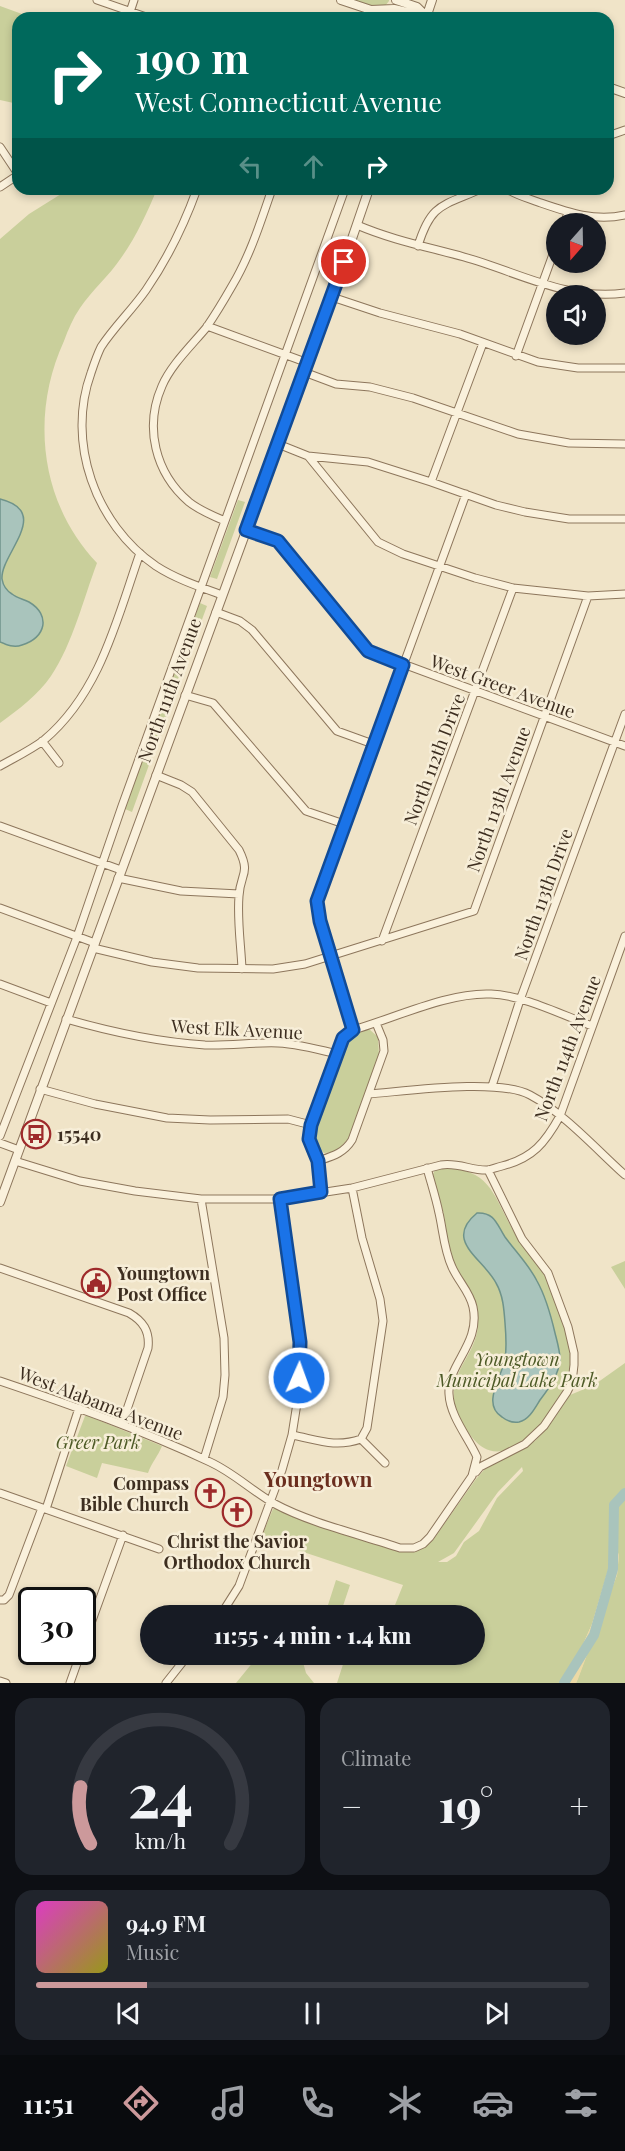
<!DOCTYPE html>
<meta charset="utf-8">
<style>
body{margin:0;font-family:"Playfair Display",serif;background:#20242c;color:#f1f3f6;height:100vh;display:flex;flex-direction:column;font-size:22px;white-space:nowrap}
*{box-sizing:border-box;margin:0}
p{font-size:20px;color:#9ea1a6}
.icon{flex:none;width:33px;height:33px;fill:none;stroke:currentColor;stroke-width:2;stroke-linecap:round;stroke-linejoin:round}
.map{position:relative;height:1683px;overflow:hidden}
.panel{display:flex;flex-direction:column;gap:15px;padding:15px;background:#0d0f14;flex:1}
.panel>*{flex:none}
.guide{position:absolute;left:12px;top:12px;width:602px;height:183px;border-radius:18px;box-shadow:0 3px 9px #0003;background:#00695c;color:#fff;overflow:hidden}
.needle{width:39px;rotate:200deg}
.tools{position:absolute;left:546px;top:213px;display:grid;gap:12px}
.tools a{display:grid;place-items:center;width:60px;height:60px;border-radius:50%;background:#171b24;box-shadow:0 3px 9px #0003;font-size:30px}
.speed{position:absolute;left:18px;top:1587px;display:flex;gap:12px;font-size:30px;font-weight:700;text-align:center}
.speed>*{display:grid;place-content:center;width:78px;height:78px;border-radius:50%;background:#171b24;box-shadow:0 3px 9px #0003;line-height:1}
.speed .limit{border:3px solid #111;border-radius:9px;background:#fff;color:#111}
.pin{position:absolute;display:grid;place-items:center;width:51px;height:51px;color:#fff;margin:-26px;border:3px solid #fff;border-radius:50%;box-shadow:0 2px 6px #0007}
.me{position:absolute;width:66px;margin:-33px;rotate:2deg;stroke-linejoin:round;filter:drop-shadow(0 0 4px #0008)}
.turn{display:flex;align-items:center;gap:21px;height:126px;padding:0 24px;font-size:27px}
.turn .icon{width:78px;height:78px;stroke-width:2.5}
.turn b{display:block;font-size:42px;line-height:51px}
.lanes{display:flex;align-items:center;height:57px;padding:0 24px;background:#0003;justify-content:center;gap:30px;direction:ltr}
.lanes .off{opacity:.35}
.big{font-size:45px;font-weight:800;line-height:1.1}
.panel .widget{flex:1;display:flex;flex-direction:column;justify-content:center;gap:9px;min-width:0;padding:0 21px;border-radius:18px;background:#20242c}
.panel .dial{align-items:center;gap:0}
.dial svg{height:156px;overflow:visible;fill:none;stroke:#363941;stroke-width:7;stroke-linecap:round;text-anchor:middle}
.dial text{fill:#f1f3f6;stroke:none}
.song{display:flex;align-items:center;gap:18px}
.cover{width:72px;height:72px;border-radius:9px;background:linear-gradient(135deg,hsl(310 70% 55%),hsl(60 70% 35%))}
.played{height:6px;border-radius:3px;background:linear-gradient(90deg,#cc999b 20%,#363941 20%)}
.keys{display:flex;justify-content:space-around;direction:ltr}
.heat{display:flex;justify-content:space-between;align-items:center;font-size:33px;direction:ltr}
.panel .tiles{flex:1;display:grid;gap:15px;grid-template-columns:1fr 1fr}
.widget:last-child{grid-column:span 2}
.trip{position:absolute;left:140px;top:1605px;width:345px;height:60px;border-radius:30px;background:#171b24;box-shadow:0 3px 9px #0003;font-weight:800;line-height:60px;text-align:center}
.tab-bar{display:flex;height:96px;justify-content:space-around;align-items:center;background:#090b0e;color:#9ea1a6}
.tab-bar .icon{width:42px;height:42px}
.tab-bar .current{color:#cc999b}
.tab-bar b{font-size:27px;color:#f1f3f6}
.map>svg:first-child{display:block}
</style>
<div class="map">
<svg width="625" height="1683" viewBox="0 0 625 1683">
<rect width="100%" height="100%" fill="#f0e4c8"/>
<path fill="#c9cf9b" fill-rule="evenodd" d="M352 0H389V1L385 6 374 7Z
M0 6 33 18H18V104L0 100Z
M69 189H157C147 213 136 237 121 258 109 276 92 290 80 308 73 318 68 330 64 341 30 415 40 503 97 563 83 600 73 643 51 676 38 695 18 710 0 723V239L29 214Z
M238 500 245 502 217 579 210 577Z
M200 603 207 606 165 720 158 718Z
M155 726 162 729 132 812 125 809Z
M369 1029 378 1037 379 1055 348 1139 336 1152 324 1153 316 1146 315 1128 343 1048C349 1037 357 1030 369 1029Z
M443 1168C492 1169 493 1196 514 1232 521 1244 531 1253 539 1265 554 1285 568 1329 571 1354 572 1363 571 1373 569 1381 563 1403 526 1448 502 1451 480 1455 467 1432 459 1416 440 1374 478 1359 478 1322 478 1296 458 1279 451 1255 447 1241 446 1225 443 1211 440 1199 435 1187 432 1176L435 1170Z
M625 1261V1289L611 1267Z
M625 1363V1683H576L617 1575 619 1554 611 1560 592 1624 566 1683H337L346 1655 474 1654V1616L391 1615 403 1585 261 1538 273 1509H277L400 1552C414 1552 422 1549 433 1540L476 1479 485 1469 535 1441 549 1426 570 1395 594 1385ZM522 1467 523 1471 497 1498 479 1531 464 1542 456 1556 447 1562H438L454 1553 498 1492Z
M85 1416H88L162 1446C158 1456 152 1462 148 1473L102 1463 97 1478 66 1466Z
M336 1580 350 1585 342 1609 328 1605Z
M262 1654 301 1655 306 1673 314 1683H236L258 1656Z"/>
<path fill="#ecd9a5" d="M619 1553 617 1575 578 1679 576 1683H566L592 1624 611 1560Z"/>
<path fill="#a9c4bc" stroke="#6f938a" stroke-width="1.5" d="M0 499C53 512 0 554 2 579 3 585 7 591 12 594 17 598 23 599 29 602 51 615 46 638 22 645 14 648 7 645 0 642Z
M477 1213C495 1212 497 1225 505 1237 516 1252 529 1265 537 1281 546 1297 551 1316 555 1333 557 1341 560 1351 560 1359 559 1375 549 1388 540 1400 535 1408 529 1420 519 1422 513 1423 507 1421 502 1417 481 1404 502 1377 505 1359 507 1347 506 1335 505 1323 504 1309 503 1295 496 1283 483 1258 443 1241 477 1213Z"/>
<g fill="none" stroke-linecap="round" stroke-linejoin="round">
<path stroke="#a9c4bc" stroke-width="10" d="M564 1683 594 1635 613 1569 614 1505 625 1493"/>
<g stroke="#8d765c" stroke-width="9">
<path id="minor" d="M97 0 149 18
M128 18 134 0
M608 136 625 130
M0 147 18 174
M0 187 18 175
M197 189C184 225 168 258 146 290 132 310 114 327 101 347 97 355 94 364 91 373 66 442 95 524 156 566 176 579 200 587 222 595
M507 189C516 195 527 198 538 202 567 212 594 222 625 215
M564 224 568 213
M357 225C392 240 428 247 464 257 518 272 567 301 625 293
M418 246C431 203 443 206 481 189
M332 297 380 313 460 334 538 362 578 368H625
M207 326 308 363
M516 356 556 246
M304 372 336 384 370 387 413 398 518 434 569 443 625 444
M278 444 308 456 378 542 403 554 475 578 513 588 588 596 625 594
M308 456 368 462 431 482 496 505 525 512 569 519H625
M431 482 483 343
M225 521C213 516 199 510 189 502 155 473 144 427 162 386 171 365 191 346 206 328 215 315 224 300 232 286 250 256 261 221 272 189
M246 530 278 541 368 651 625 746
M216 612 240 621 252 630 337 731 373 744
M185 695 213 703 306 811 344 824
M42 741 59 763
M0 766C14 758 31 750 44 740 100 693 117 619 140 553
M156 775 181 785 192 792 239 850C251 874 240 874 239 896 237 920 241 945 242 969
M0 826 121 870
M118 878 181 891 239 894
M0 908 95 943
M382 941 513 588
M93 948 152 962 198 968 273 969 305 964 474 911 588 596
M0 984 51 1003
M66 1019C111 1032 158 1042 205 1045 230 1046 254 1042 278 1043 298 1044 317 1049 337 1054
M353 1030 320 921 317 901 466 494
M492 1086 520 1000 625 714
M40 1089 95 1104 167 1118 210 1120 288 1119 311 1125
M369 1094C407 1091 498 1078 530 1095 564 1113 596 1149 625 1175
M0 1136 77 937 122 806 345 189
M0 1143 19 1150
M15 1161 80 1181 135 1191 201 1199H280L352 1188 441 1165C458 1162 472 1171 488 1170 492 1169 498 1167 502 1166 533 1158 545 1143 560 1116L625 936
M318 1161C333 1156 344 1153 352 1140L384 1051 383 1040 376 1023
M352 1188 362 1238 380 1299 383 1321 367 1428 361 1439
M321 1192 318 1161 309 1139 311 1125 343 1038 353 1030C395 1018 448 992 491 994 523 995 562 1015 592 1026
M201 1199 224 1338 225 1375 223 1397 204 1459
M0 1268 129 1313C143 1321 150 1331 148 1348L122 1424
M0 1381C71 1405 142 1430 210 1462 234 1473 252 1491 275 1504 310 1523 362 1535 400 1548H414L423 1544 430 1537 472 1476 477 1457C468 1437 450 1416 449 1394 447 1364 481 1344 473 1307 470 1292 458 1281 452 1267 444 1250 443 1230 439 1213 436 1198 431 1183 427 1168
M292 1435C318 1440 335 1448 361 1439L385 1463
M476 1472 480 1467 525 1444 544 1426 567 1392 572 1382 574 1365V1353L568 1327 548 1273 522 1239 488 1170
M0 1493 159 1549
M46 1509 79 1408
M0 1600H4L9 1595 42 1508
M220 1616 239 1586 282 1470 292 1435 298 1397 300 1342 280 1199
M82 1648 123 1535
M0 1681 6 1683
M70 1683 81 1652
M166 1683 189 1654"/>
</g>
<g stroke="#8d765c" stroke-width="10">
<path id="tertiary" d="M341 0 371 10 394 9 432 18
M396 0 417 7 426 16
M426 18 432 0
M608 87 625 93
M0 1202 332 297 369 189"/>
</g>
<use href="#minor" stroke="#faf1dc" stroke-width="7"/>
<use href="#tertiary" stroke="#faf1dc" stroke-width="8"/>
</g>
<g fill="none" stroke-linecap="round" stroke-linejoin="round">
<g stroke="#114b97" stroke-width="15">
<path id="route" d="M299 1378 300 1342 280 1199 321 1192 318 1161 309 1139 311 1125 343 1038 353 1030 320 921 317 901 403 665 368 651 278 541 246 530 344 262"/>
</g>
<use href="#route" stroke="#1a73e8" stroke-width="10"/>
</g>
<defs>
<g id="bus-ring" transform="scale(1.5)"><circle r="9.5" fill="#f7eed8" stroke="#9e2a2b" stroke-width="1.5"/><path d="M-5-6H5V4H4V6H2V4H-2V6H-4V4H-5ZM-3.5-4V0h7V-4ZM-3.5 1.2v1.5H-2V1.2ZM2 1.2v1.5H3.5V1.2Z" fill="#9e2a2b"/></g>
<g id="civic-ring" transform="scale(1.5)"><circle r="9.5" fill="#f7eed8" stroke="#9e2a2b" stroke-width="1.5"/><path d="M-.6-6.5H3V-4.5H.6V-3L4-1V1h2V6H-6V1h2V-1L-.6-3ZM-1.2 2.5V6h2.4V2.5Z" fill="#9e2a2b"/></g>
<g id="church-ring" transform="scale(1.5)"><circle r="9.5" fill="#f7eed8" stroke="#9e2a2b" stroke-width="1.5"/><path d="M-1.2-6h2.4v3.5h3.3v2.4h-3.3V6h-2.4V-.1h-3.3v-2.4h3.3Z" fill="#9e2a2b"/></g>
</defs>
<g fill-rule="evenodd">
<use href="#bus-ring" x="36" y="1134"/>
<use href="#civic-ring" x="96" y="1283"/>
<use href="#church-ring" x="210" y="1493"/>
<use href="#church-ring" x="237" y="1512"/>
</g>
<g text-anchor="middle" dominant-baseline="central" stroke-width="5" stroke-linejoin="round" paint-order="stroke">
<g font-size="18" fill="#3d2e20" stroke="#f7eed8">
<text transform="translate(503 686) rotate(20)">West Greer Avenue</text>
<text transform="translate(169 690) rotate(-70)">North 111th Avenue</text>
<text transform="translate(434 759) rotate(-69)">North 112th Drive</text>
<text transform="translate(498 799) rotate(-70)">North 113th Avenue</text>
<text transform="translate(543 894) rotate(-70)">North 113th Drive</text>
<text transform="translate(237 1029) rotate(3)">West Elk Avenue</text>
<text transform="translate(567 1048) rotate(-69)">North 114th Avenue</text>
<text transform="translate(101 1403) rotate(21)">West Alabama Avenue</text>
</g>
<g font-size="18" font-weight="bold" fill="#3d2e20" stroke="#f7eed8" text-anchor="start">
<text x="57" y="1134">15540</text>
<text x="117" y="1273">Youngtown<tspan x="117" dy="21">Post Office</tspan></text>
<text x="189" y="1483" text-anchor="end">Compass<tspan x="189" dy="21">Bible Church</tspan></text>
<text x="237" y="1541" text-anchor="middle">Christ the Savior<tspan x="237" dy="21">Orthodox Church</tspan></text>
</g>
<g font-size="18" font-style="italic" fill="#4d5a26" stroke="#f7eed8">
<text x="517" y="1359">Youngtown<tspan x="517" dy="21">Municipal Lake Park</tspan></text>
<text x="98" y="1442">Greer Park</text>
</g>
<g font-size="21" font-weight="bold" fill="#6b2e1e" stroke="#f7eed8">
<text x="318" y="1478">Youngtown</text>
</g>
</g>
</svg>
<div class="tools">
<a><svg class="needle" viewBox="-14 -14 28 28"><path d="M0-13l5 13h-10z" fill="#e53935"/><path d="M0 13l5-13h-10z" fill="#9ea1a6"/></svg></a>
<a><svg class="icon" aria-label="sound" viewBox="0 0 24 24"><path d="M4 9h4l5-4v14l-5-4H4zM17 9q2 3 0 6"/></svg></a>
</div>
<div class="speed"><div class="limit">30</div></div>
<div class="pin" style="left:344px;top:262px;background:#d93025"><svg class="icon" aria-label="arrive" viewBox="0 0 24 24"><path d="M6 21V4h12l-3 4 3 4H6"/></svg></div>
<svg class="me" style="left:299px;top:1378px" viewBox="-20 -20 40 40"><circle r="17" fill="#1a73e8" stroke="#fff" stroke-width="3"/><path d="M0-11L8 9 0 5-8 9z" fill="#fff"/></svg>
<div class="trip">11:55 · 4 min · 1.4 km</div>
<div class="guide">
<div class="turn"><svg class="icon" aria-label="right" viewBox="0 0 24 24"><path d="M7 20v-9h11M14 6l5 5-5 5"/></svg><div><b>190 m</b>West Connecticut Avenue</div></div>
<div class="lanes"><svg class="icon off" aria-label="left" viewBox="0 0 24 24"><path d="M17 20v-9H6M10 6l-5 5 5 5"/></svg><svg class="icon off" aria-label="ahead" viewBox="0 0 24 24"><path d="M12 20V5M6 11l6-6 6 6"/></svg><svg class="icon" aria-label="right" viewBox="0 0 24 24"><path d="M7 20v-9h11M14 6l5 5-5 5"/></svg></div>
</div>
</div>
<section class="panel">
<div class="tiles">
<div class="widget dial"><svg viewBox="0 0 100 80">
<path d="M14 69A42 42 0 1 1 86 69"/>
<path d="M14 69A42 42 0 0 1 9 40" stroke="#cc999b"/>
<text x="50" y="56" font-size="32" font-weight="700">24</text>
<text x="50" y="72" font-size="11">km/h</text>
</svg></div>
<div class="widget"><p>Climate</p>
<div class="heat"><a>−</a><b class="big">19°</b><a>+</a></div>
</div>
<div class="widget">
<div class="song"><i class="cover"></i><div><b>94.9 FM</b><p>Music</p></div></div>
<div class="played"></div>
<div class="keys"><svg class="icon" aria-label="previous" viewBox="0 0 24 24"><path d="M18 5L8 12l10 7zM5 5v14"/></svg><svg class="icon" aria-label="pause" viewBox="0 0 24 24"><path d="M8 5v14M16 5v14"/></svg><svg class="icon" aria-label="next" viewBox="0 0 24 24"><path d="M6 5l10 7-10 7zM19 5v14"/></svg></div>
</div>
</div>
</section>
<nav class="tab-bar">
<b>11:51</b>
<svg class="icon current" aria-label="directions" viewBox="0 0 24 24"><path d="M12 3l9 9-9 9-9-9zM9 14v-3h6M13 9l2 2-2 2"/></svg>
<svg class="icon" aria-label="music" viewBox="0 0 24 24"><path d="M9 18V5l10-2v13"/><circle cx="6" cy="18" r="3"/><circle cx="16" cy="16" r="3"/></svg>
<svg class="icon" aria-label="phone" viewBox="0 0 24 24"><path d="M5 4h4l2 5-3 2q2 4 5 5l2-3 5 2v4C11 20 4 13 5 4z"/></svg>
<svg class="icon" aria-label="climate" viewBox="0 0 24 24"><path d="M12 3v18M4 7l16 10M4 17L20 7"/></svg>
<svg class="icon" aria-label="car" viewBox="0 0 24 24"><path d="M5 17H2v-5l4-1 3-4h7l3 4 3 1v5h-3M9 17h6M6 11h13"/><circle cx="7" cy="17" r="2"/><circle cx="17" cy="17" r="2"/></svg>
<svg class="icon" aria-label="filters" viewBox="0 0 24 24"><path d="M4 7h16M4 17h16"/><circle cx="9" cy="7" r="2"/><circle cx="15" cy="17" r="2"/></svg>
</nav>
